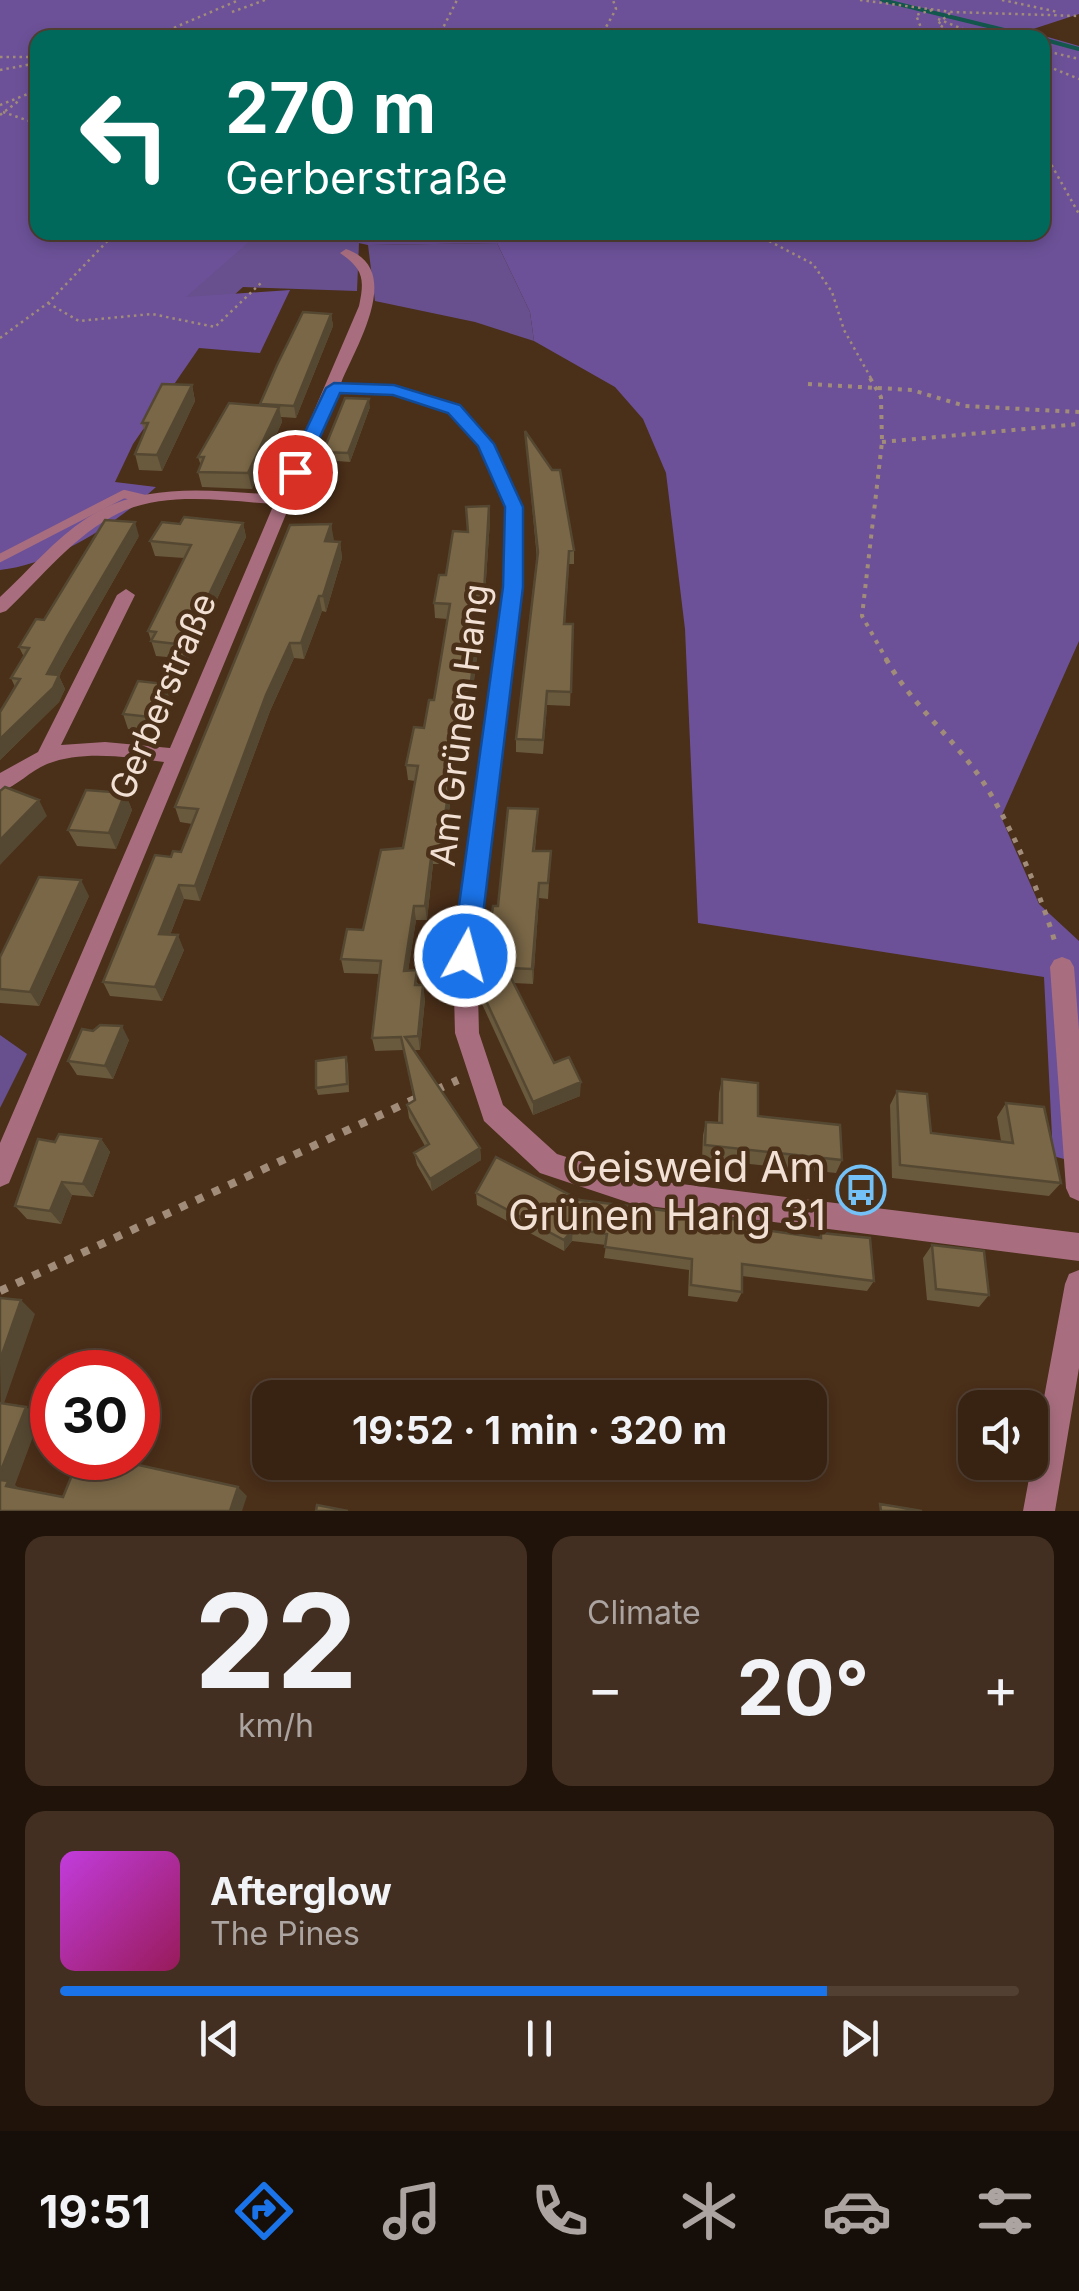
<!DOCTYPE html>
<meta charset="utf-8">
<style>
body{margin:0;font-family:Inter,sans-serif;background:#432f21;color:#f1f3f6;height:100vh;display:flex;flex-direction:column;font-size:38px;white-space:nowrap}
*{box-sizing:border-box;margin:0}
p{font-size:32px;color:#aba4a0}
.icon{flex:none;width:55px;height:55px;fill:none;stroke:currentColor;stroke-width:2;stroke-linecap:round;stroke-linejoin:round}
.map{position:relative;height:1511px;overflow:hidden}
.details{display:flex;flex-direction:column;gap:25px;padding:25px;background:#1f130a;flex:1}
.details>*{flex:none}
.banner{position:absolute;left:30px;top:30px;width:1020px;height:210px;border-radius:20px;box-shadow:0 5px 15px #0003,0 0 0 2px #524033;background:#00695c;color:#fff;overflow:hidden}
.fabs{position:absolute;left:958px;top:1390px;display:grid;gap:20px}
.fabs a{display:grid;place-items:center;width:90px;height:90px;border-radius:20px;background:#382313;box-shadow:0 5px 15px #0003,0 0 0 2px #524033;font-size:50px}
.speed{position:absolute;left:30px;top:1350px;display:flex;gap:20px;font-size:50px;font-weight:700;text-align:center}
.speed>*{display:grid;place-content:center;width:130px;height:130px;border-radius:50%;background:#382313;box-shadow:0 5px 15px #0003,0 0 0 2px #524033;line-height:1}
.speed .limit{border:15px solid #d22;background:#fff;color:#111}
.pin{position:absolute;display:grid;place-items:center;width:85px;height:85px;color:#fff;margin:-42px;border:5px solid #fff;border-radius:50%;box-shadow:0 2px 10px #0007}
.me{position:absolute;width:110px;margin:-55px;rotate:7deg;stroke-linejoin:round;filter:drop-shadow(0 0 8px #0008)}
.turn{display:flex;align-items:center;gap:35px;height:210px;padding:0 30px;font-size:45px}
.turn .icon{width:130px;height:130px;stroke-width:2.5}
.turn b{display:block;font-size:70px;line-height:85px}
.big{font-size:75px;font-weight:700;line-height:1.1}
.details .tile{flex:1;display:flex;flex-direction:column;justify-content:center;gap:15px;min-width:0;padding:0 35px;border-radius:20px;background:#432f21}
.details .dial{align-items:center;gap:0}
.dial b{font-size:130px;line-height:1}
.song{display:flex;align-items:center;gap:30px}
.cover{width:120px;height:120px;border-radius:15px;background:linear-gradient(135deg,hsl(290 70% 55%),hsl(330 70% 35%))}
.played{height:10px;border-radius:5px;background:linear-gradient(90deg,#1a73e8 80%,#524033 80%)}
.keys{display:flex;justify-content:space-around;direction:ltr}
.heat{display:flex;justify-content:space-between;align-items:center;font-size:55px;direction:ltr}
.details .tiles{flex:1;display:grid;gap:25px;grid-template-columns:1fr 1fr}
.tile:last-child{grid-column:span 2}
.trip{position:absolute;left:252px;top:1380px;width:575px;height:100px;border-radius:20px;background:#382313;box-shadow:0 5px 15px #0003,0 0 0 2px #524033;font-weight:700;line-height:100px;text-align:center}
.tabs{display:flex;height:160px;justify-content:space-around;align-items:center;background:#160e08;color:#aba4a0}
.tabs .icon{width:70px;height:70px}
.tabs .active{color:#1a73e8}
.tabs b{font-size:45px;color:#f1f3f6}
.map>svg:first-child{display:block}
</style>
<div class="map">
<svg width="1079" height="1511" viewBox="0 0 1079 1511">
<rect width="100%" height="100%" fill="#4a2f19"/>
<path fill="#68508e" d="M237 233H330L359 243 357 291 243 287 204 322 153 312Z
M497 243 530 312 534 341 475 322 375 301 368 245Z
M0 1035 27 1054 0 1108Z"/>
<path fill="#6c5198" d="M0 0H1079V14L1027 31 1079 46V641L1001 817 1039 904 1079 941V1163L1053 1156 1044 977 698 923 685 629 666 473 643 419 615 387 534 341 530 312 497 243 368 245 312 233 1042 232V38H38V232L259 233 186 297 290 290 260 353 199 348 133 444 115 482 156 487C115 524 55 564 0 570Z"/>
<g fill="none" stroke-linecap="round" stroke-linejoin="round">
<path stroke="#14574d" stroke-width="4" d="M882 0 1037 38
M1042 39 1079 49"/>
<path stroke="#a18c7a" stroke-width="2.5" stroke-dasharray="2.5 4" stroke-linecap="butt" d="M860 0 952 12 1079 16
M1002 0 1058 12
M232 12 265 0
M950 13 938 24 961 38
M938 19 985 38
M150 38 239 0
M438 38 457 0
M600 38 616 9 613 0
M925 38 916 15 932 10
M1042 50 1079 59
M0 57H38
M1042 64 1079 79
M0 70 38 63
M0 105 38 90
M3 112 38 124
M0 115 20 100
M1042 148 1079 214
M752 232 813 264 832 292 844 330 872 380
M48 303 79 321 152 314 215 327 261 283
M0 338 48 303 116 232"/>
<path stroke="#a18c7a" stroke-width="4" stroke-dasharray="4 6" stroke-linecap="butt" d="M870 378 881 397 882 442 862 616 888 662
M808 384 912 390 965 406 1079 412
M882 442 1079 424"/>
<path stroke="#a18c7a" stroke-width="5" stroke-dasharray="5 8" stroke-linecap="butt" d="M886 659C909 700 946 732 974 769 1004 808 1043 898 1056 946"/>
<path stroke="#a18c7a" stroke-width="8" stroke-dasharray="8 10" stroke-linecap="butt" d="M436 1090 458 1080
M0 1291 417 1098"/>
<path stroke="#a86e7f" stroke-width="8" d="M0 558 124 494 145 499"/>
<path fill="#a86e7f" fill-rule="evenodd" d="M346 249C405 269 356 346 341 383L394 386 459 406 493 443 522 507V587L477 956 479 1033 503 1105 557 1154 633 1178 1079 1233V1261L633 1204 540 1173 484 1121 455 1033 453 956 504 587 506 507 478 444 449 412 393 394 337 391 9 1183 0 1187V1143L164 762C127 757 83 750 47 764 30 771 17 786 0 792V773L38 752 117 595 126 589 135 595 61 745 105 742 170 748 274 504C224 501 166 491 119 513 75 534 41 578 6 611L0 613V597C28 571 55 539 87 518 144 480 214 491 278 495L359 306C365 278 363 269 340 253Z
M1062 957 1070 960 1074 967 1079 1030V1201L1070 1197 1066 1188 1050 967 1054 960Z
M1079 1270V1368L1055 1511H1023L1065 1284 1069 1274Z"/>
</g>
<path fill="#69593d" d="M331 314 333 326 296 418 281 417 282 422 252 489 202 487 198 472 201 466 198 457 261 406 260 404Z
M192 385 195 401 162 471 139 470 135 454 144 431 142 423Z
M370 407 350 462 324 460 323 452Z
M525 431 574 550V564H569L565 624H573L570 706 547 705 543 754 516 752V739L537 559Z
M489 506 490 521 484 608H473V600L471 615 479 616 480 631 468 730 459 729 452 768 453 782 442 864H433L427 920H416L408 971 419 985 425 999 420 1050H414L480 1148 481 1160 432 1191 417 1165 414 1153 425 1146 409 1118 407 1105 414 1101 404 1050 375 1051 372 1038 379 974 344 973 341 959 363 930 403 848 415 781 408 780 406 765 424 728 434 700 447 619 435 618 434 603 446 575Z
M243 523 246 537 189 659 156 656 148 631 184 558 155 556 150 541Z
M331 524 333 542H340L342 558 326 612 322 611 304 659 294 658 270 711 200 901 184 899 170 935 184 950 162 1001 110 996 103 982 171 857 181 852 192 824 180 822 175 807Z
M139 536 59 676 65 689 59 702 0 760V712L15 687 11 678 24 657 19 647 44 620Z
M165 684 170 698 155 732 128 729 123 714Z
M125 793 132 810 116 849 77 846 68 830Z
M538 809 535 851H551L548 899 539 898 533 984 514 983 554 1063 580 1096 533 1115 482 1004 481 990 498 906Z
M89 896 39 1006 0 1003V957Z
M93 1031 129 1040 113 1079 77 1075 68 1061Z
M346 1057 348 1065 349 1092 318 1095 316 1088Z
M722 1079 758 1116 842 1160 836 1173 702 1159 703 1135 706 1122 718 1123 719 1093Z
M897 1091 931 1133 1001 1141 997 1117 1006 1103 1061 1183 1049 1196 892 1178 890 1105Z
M101 1139 110 1152 93 1197 72 1195 61 1224 27 1219 15 1206Z
M476 1193 580 1200 819 1238 821 1233 874 1281 867 1291 742 1276V1292L737 1302 688 1296 689 1270 604 1258 606 1245 572 1241 564 1251 477 1205Z
M932 1245 989 1295 979 1307 927 1300 923 1258Z"/>
<path fill="#554832" d="M331 314 333 326 296 418 294 406Z
M192 385 195 401 162 471 157 455Z
M369 399 370 407 350 462 348 453Z
M279 407 282 422 252 489 248 473Z
M489 506 490 521 484 608V593Z
M135 522 139 536 59 676 65 689 59 702 0 760V739L47 674 67 637Z
M243 523 246 537 189 659 185 645Z
M331 524 334 540 327 557 325 541Z
M340 542 342 558 326 612 323 596Z
M472 585 473 600 470 619 469 604Z
M319 596 322 611 304 659 301 643Z
M479 616 480 631 468 730 467 714Z
M290 643 294 658 270 711 200 901 195 886 266 695Z
M165 684 170 698 155 732 150 717Z
M458 714 459 729 452 768 453 782 442 864 440 850 447 767Z
M125 793 132 810 116 849 109 833Z
M39 800 47 816 0 865V840Z
M432 850 433 864 427 920 425 906Z
M81 880 89 896 39 1006 30 992Z
M539 883V898L533 984 532 969Z
M179 885 184 899 165 948 159 934Z
M414 906 416 920 406 985 404 971Z
M178 935 184 950 162 1001 155 987Z
M423 985 425 999 420 1050 418 1036Z
M122 1026 129 1040 113 1079 105 1066Z
M581 1082 580 1096 533 1115V1102Z
M101 1139 110 1152 93 1197 83 1184Z
M480 1148 481 1160 432 1191 430 1179Z
M62 1182 72 1195 61 1224 50 1211Z
M573 1229 572 1241 564 1251V1240Z
M21 1300 35 1314 1 1412 0 1360Z
M26 1407 40 1418 15 1485 23 1491 6 1486 0 1481V1473Z
M238 1487 247 1496 242 1511H230Z"/>
<path fill="#7a6747" stroke="#554832" stroke-width="2.5" d="M303 312 331 314 294 406 260 404 277 365Z
M162 384 192 385 157 455 135 454 148 423H142Z
M345 398 369 399 348 453 323 452Z
M229 403 279 407 248 473 198 472 204 457H198Z
M525 431 552 470H560L574 550 569 551 564 624H573L571 692 547 691 543 740 516 739 538 552Z
M489 506 484 593H472V585L469 604 471 616H479L467 714H458L447 767H452L440 850H432L425 906H414L404 971 417 970 415 985H423L418 1036 405 1037 480 1148 430 1179 414 1153 429 1144 407 1105 415 1100 401 1037 372 1038 381 961 341 959 347 929 363 930 381 850 403 848 418 766 406 765 414 727 424 728 429 700H434L450 604 434 603 439 575H446L453 531 468 532 466 507Z
M184 517 243 523 185 645 151 641 156 632 148 631 191 545 150 541 162 522 180 524Z
M105 520 135 522 67 637 47 674 59 675 53 688 0 739V712L20 679 11 678 29 648 19 647 36 619 44 620Z
M331 524 325 541 340 542 323 596H319L301 643H290L266 695 195 886 179 885 159 934 178 935 155 987 103 982 155 855 171 857 173 851 181 852 198 809 175 807 290 525Z
M138 681 165 684 150 717 123 714Z
M5 787 39 800 0 840V791Z
M86 790 125 793 109 833 68 830Z
M508 808 538 809 533 851H551L548 883H539L532 969 506 968 554 1063 569 1057 581 1082 533 1102 481 990 493 906H498Z
M39 877 81 880 30 992 0 989V957Z
M100 1025 122 1026 105 1066 68 1061 82 1029 93 1031Z
M346 1057 347 1084 316 1088V1061Z
M722 1079 758 1083V1116L840 1125 842 1160 705 1145 706 1122 722 1123Z
M897 1091 927 1094 931 1133 1013 1143 1006 1103 1044 1107 1061 1183 900 1165Z
M59 1134 101 1139 83 1184 62 1182 50 1211 15 1206 38 1139 55 1142Z
M496 1157 580 1200 765 1223 764 1230 821 1238V1233L870 1238 874 1281 742 1264V1292L691 1285 692 1259 605 1247 607 1234 573 1229 564 1240 476 1193Z
M932 1245 984 1251 989 1295 936 1289Z
M0 1298 21 1300 0 1360Z
M0 1403 26 1407 0 1473Z
M79 1458H107L238 1487 230 1511H0V1480L8 1481 6 1486 63 1497Z
M880 1504 922 1511H881Z
M317 1505 348 1511H316Z"/>
<path fill="#1a73e8" stroke="#114b97" stroke-width="2.5" d="M334 383 394 385 460 405 494 444 523 507V587L478 956 475 964H456L452 956 503 587 505 507 478 446 448 413 393 395 340 393 304 472 289 476 286 472 326 388Z"/>
<defs>
<g id="bus-ring" transform="scale(2.5)"><circle r="9.5" fill="#4a2f19" stroke="#73c1f6" stroke-width="1.5"/><path d="M-5-6H5V4H4V6H2V4H-2V6H-4V4H-5ZM-3.5-4V0h7V-4ZM-3.5 1.2v1.5H-2V1.2ZM2 1.2v1.5H3.5V1.2Z" fill="#73c1f6"/></g>
</defs>
<g fill-rule="evenodd">
<use href="#bus-ring" x="861" y="1190"/>
</g>
<g text-anchor="middle" dominant-baseline="central" stroke-width="9" stroke-linejoin="round" paint-order="stroke">
<g font-size="35" fill="#f1e0d3" stroke="#4a2f19">
<text transform="translate(162 696) rotate(-67)">Gerberstraße</text>
<text transform="translate(459 725) rotate(-83)">Am Grünen Hang</text>
</g>
<g font-size="42" fill="#f1e0d3" stroke="#4a2f19" text-anchor="end">
<text x="826" y="1166">Geisweid Am<tspan x="826" dy="48">Grünen Hang 31</tspan></text>
</g>
</g>
</svg>
<div class="fabs">
<a><svg class="icon" aria-label="sound" viewBox="0 0 24 24"><path d="M4 9h4l5-4v14l-5-4H4zM17 9q2 3 0 6"/></svg></a>
</div>
<div class="speed"><div class="limit">30</div></div>
<div class="pin" style="left:295px;top:472px;background:#d93025"><svg class="icon" aria-label="arrive" viewBox="0 0 24 24"><path d="M6 21V4h12l-3 4 3 4H6"/></svg></div>
<svg class="me" style="left:465px;top:956px" viewBox="-20 -20 40 40"><circle r="17" fill="#1a73e8" stroke="#fff" stroke-width="3"/><path d="M0-11L8 9 0 5-8 9z" fill="#fff"/></svg>
<div class="trip">19:52 · 1 min · 320 m</div>
<div class="banner">
<div class="turn"><svg class="icon" aria-label="left" viewBox="0 0 24 24"><path d="M17 20v-9H6M10 6l-5 5 5 5"/></svg><div><b>270 m</b>Gerberstraße</div></div>
</div>
</div>
<section class="details">
<div class="tiles">
<div class="tile dial"><b>22</b><p>km/h</p></div>
<div class="tile"><p>Climate</p>
<div class="heat"><a>−</a><b class="big">20°</b><a>+</a></div>
</div>
<div class="tile">
<div class="song"><i class="cover"></i><div><b>Afterglow</b><p>The Pines</p></div></div>
<div class="played"></div>
<div class="keys"><svg class="icon" aria-label="previous" viewBox="0 0 24 24"><path d="M18 5L8 12l10 7zM5 5v14"/></svg><svg class="icon" aria-label="pause" viewBox="0 0 24 24"><path d="M8 5v14M16 5v14"/></svg><svg class="icon" aria-label="next" viewBox="0 0 24 24"><path d="M6 5l10 7-10 7zM19 5v14"/></svg></div>
</div>
</div>
</section>
<nav class="tabs">
<b>19:51</b>
<svg class="icon active" aria-label="directions" viewBox="0 0 24 24"><path d="M12 3l9 9-9 9-9-9zM9 14v-3h6M13 9l2 2-2 2"/></svg>
<svg class="icon" aria-label="music" viewBox="0 0 24 24"><path d="M9 18V5l10-2v13"/><circle cx="6" cy="18" r="3"/><circle cx="16" cy="16" r="3"/></svg>
<svg class="icon" aria-label="phone" viewBox="0 0 24 24"><path d="M5 4h4l2 5-3 2q2 4 5 5l2-3 5 2v4C11 20 4 13 5 4z"/></svg>
<svg class="icon" aria-label="climate" viewBox="0 0 24 24"><path d="M12 3v18M4 7l16 10M4 17L20 7"/></svg>
<svg class="icon" aria-label="car" viewBox="0 0 24 24"><path d="M5 17H2v-5l4-1 3-4h7l3 4 3 1v5h-3M9 17h6M6 11h13"/><circle cx="7" cy="17" r="2"/><circle cx="17" cy="17" r="2"/></svg>
<svg class="icon" aria-label="filters" viewBox="0 0 24 24"><path d="M4 7h16M4 17h16"/><circle cx="9" cy="7" r="2"/><circle cx="15" cy="17" r="2"/></svg>
</nav>
